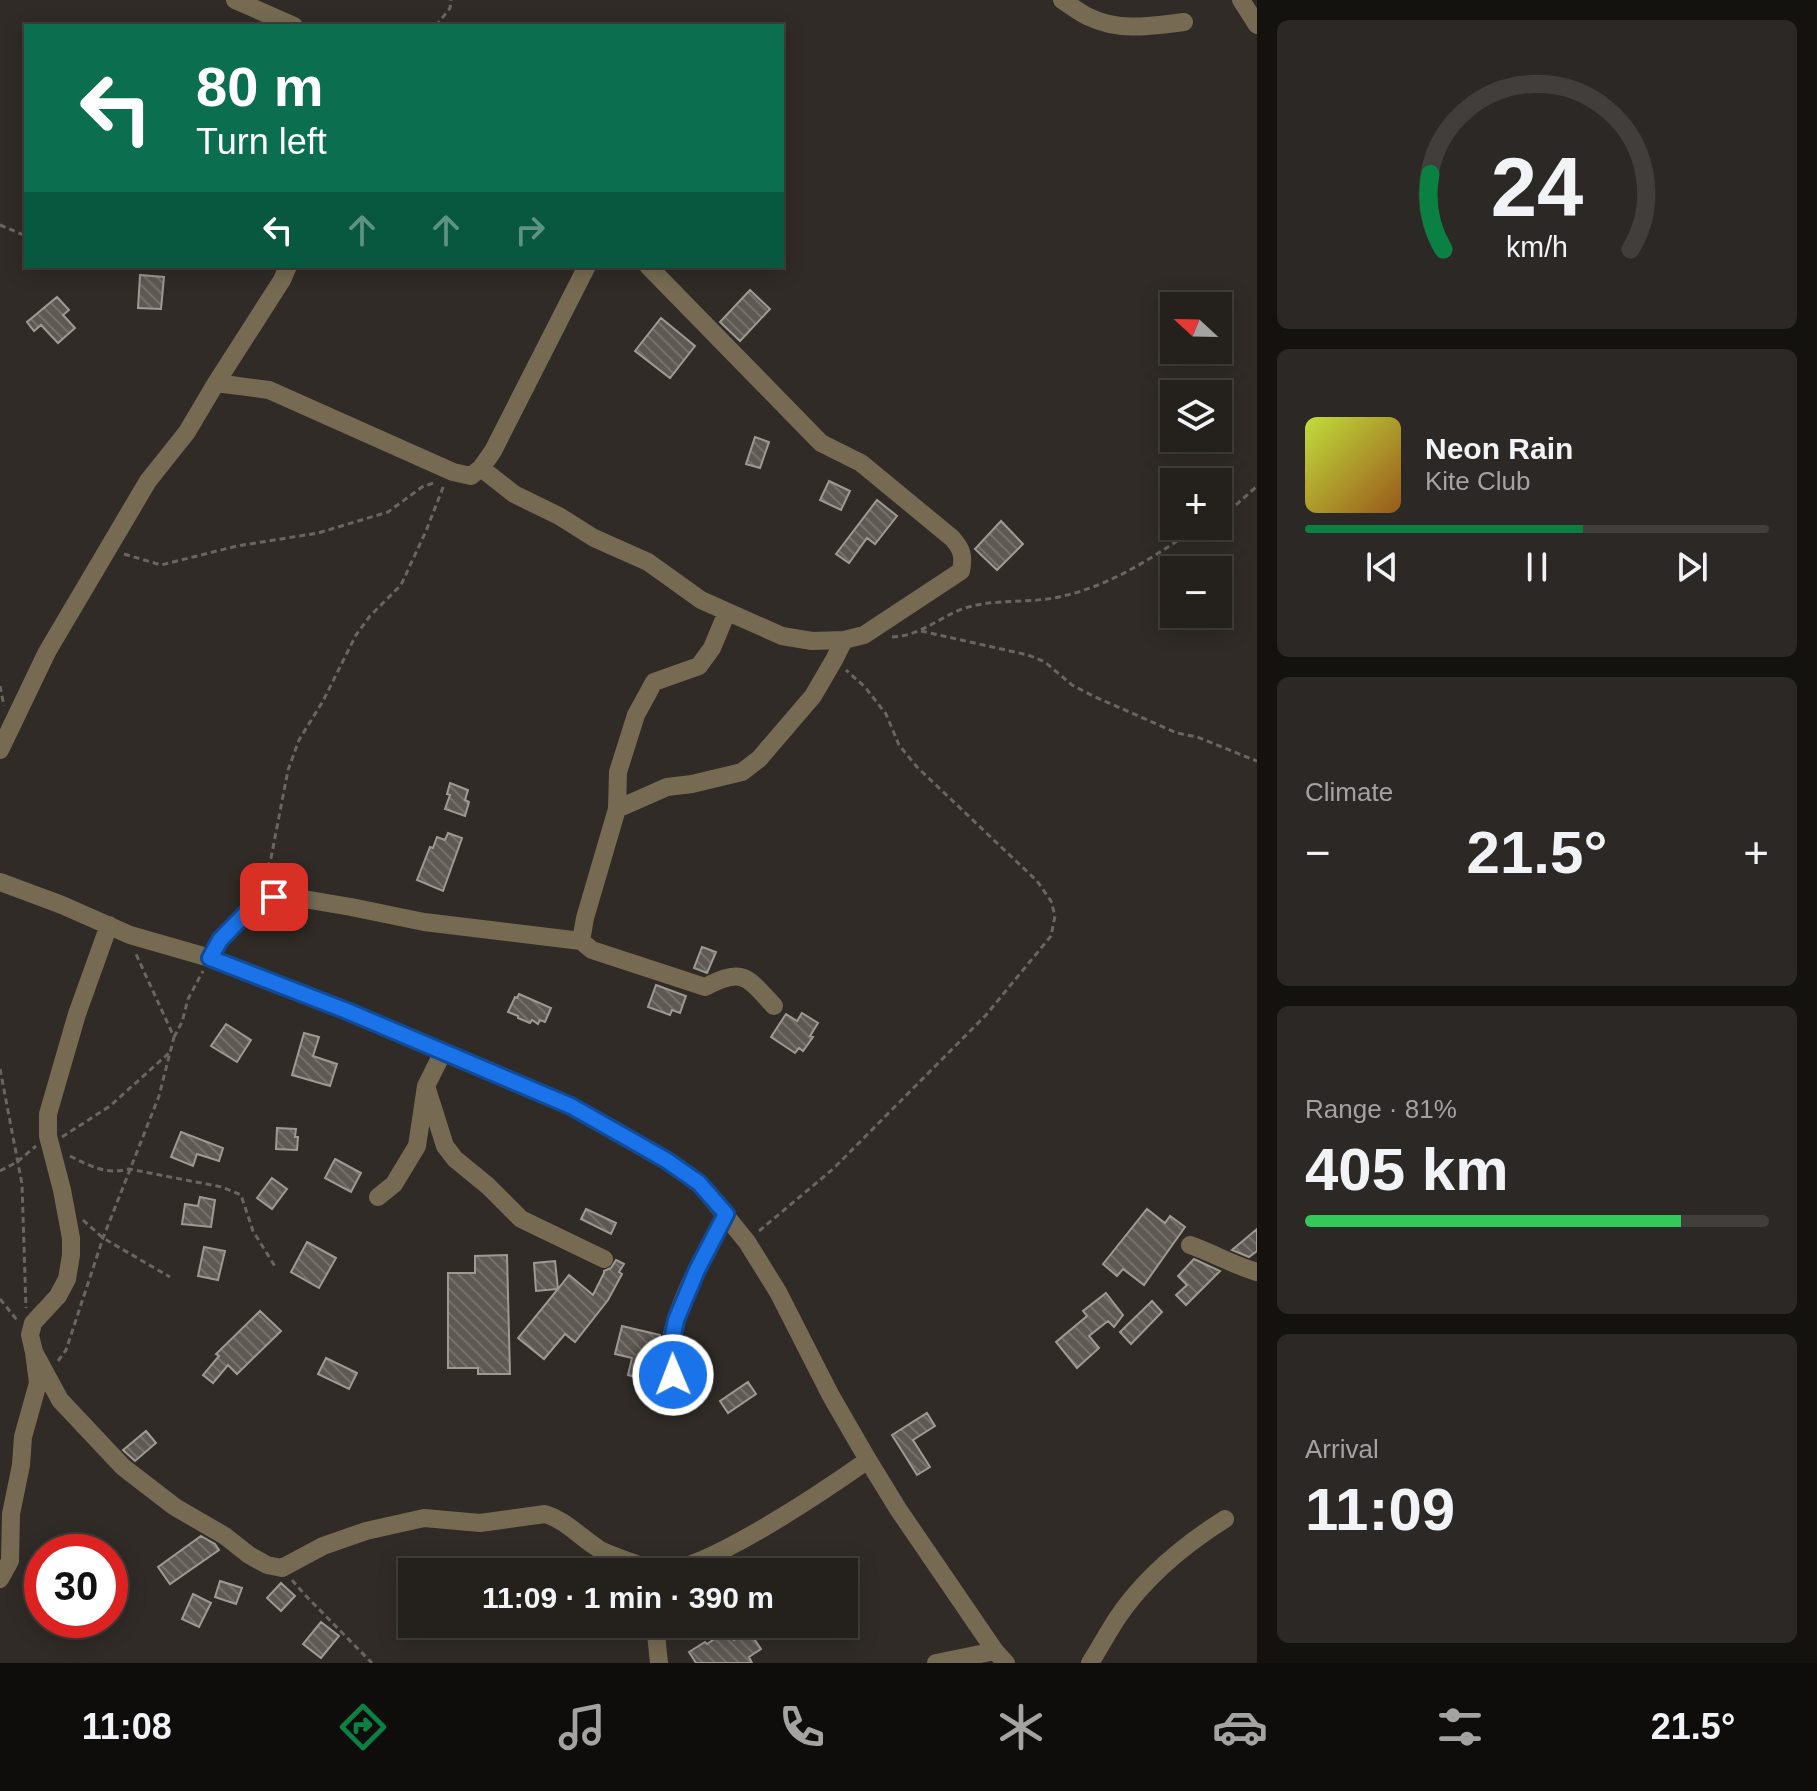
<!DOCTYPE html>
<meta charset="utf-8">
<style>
body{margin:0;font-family:Helvetica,sans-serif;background:#2c2825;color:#f1f3f6;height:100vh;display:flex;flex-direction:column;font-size:30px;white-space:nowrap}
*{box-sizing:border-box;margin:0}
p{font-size:26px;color:#a3a3a3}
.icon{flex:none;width:44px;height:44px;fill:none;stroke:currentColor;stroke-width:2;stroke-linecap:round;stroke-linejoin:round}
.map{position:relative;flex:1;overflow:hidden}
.drawer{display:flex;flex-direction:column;gap:20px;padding:20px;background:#14120f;width:560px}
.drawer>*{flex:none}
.top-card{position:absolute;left:24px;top:24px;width:760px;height:244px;border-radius:0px;box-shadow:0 4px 20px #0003,0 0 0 2px #413e3b;background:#0b6e4f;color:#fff;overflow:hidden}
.needle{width:52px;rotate:292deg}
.buttons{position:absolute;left:1160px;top:292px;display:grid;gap:16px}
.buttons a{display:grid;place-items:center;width:72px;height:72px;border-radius:0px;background:#24201c;box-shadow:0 4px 20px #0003,0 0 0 2px #413e3b;font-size:40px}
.speed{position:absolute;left:24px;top:1534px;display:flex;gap:16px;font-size:40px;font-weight:700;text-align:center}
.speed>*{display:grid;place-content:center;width:104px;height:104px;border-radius:50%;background:#24201c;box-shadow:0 4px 20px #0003,0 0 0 2px #413e3b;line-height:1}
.speed .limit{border:12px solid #d22;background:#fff;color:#111}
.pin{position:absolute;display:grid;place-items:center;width:68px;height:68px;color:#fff;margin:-34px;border-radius:16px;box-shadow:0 4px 12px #0006}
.me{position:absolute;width:88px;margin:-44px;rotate:359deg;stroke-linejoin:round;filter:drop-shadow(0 0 6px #0008)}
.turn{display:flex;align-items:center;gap:28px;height:168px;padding:0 40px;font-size:36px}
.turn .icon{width:104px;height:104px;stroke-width:2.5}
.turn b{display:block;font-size:56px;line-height:68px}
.lanes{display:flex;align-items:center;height:76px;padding:0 40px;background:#0003;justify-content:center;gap:40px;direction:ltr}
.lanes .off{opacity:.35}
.big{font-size:60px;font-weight:800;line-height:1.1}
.drawer .card{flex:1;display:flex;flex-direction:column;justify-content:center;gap:12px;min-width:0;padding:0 28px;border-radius:12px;background:#2c2825}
.drawer .dial{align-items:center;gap:0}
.dial svg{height:208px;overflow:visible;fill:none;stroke:#413e3b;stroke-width:7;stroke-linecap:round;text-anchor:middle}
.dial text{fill:#f1f3f6;stroke:none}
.song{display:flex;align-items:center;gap:24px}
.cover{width:96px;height:96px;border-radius:12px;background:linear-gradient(135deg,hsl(70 70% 55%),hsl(30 70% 35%))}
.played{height:8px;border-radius:4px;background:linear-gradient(90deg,#0b8043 60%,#413e3b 60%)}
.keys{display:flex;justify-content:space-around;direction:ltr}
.heat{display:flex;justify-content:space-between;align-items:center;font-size:44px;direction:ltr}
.charge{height:12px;border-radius:6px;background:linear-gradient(90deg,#34c759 81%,#413e3b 0)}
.trip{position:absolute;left:398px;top:1558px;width:460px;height:80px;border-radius:0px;background:#24201c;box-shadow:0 4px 20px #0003,0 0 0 2px #413e3b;font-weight:800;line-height:80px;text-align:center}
.tabs{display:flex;height:128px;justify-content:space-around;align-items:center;background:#0e0d0b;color:#a3a3a3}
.tabs .icon{width:56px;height:56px}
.tabs .selected{color:#0b8043}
.tabs b{font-size:36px;color:#f1f3f6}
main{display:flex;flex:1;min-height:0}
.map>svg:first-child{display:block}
</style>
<main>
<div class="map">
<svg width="1257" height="1663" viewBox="0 0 1257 1663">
<defs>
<pattern id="building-back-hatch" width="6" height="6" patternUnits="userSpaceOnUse" patternTransform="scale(2)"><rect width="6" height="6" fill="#5f5954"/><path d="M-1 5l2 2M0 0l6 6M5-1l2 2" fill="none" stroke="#75706c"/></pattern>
</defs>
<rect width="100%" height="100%" fill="#302b26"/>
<path fill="url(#building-back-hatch)" stroke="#9f9993" stroke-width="2" d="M140 275 164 277 161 309 138 308Z
M750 290 770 309 740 341 720 322Z
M57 297 69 310 63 315 75 328 58 343 41 325 34 331 27 322Z
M661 318 695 346 670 378 635 351Z
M755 437 769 442 760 468 746 464Z
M829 481 850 491 841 510 820 500Z
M877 500 897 516 875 544 867 538 849 563 836 554Z
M1001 521 1023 544 997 570 975 549Z
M450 783 468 790 465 800 469 802 465 816 445 809 450 795 447 794Z
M448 833 462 838 443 891 417 880 430 847 433 848 437 837 445 840Z
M702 947 716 952 707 973 694 968Z
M656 985 686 996 680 1013 672 1010 670 1015 648 1007Z
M519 994 551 1008 545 1022 540 1020 538 1024 532 1020 530 1023 518 1018V1016L508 1012 515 997 517 998Z
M802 1013 818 1023 810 1036 813 1037 803 1051 799 1048 795 1053 771 1037 786 1014 797 1021Z
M226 1024 251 1040 237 1062 211 1046Z
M304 1033 319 1037 313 1056 337 1064 330 1086 292 1075Z
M277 1128 296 1129 295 1137H298L297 1150 276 1149Z
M181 1132 223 1148 219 1161 197 1154 193 1166 171 1157Z
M335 1159 361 1173 351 1192 325 1178Z
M272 1178 287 1189 272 1209 257 1198Z
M200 1197 215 1200 211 1227 182 1224 185 1204 198 1206Z
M586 1209 616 1223 611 1234 581 1219Z
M1147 1209 1165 1223 1170 1216 1185 1227 1144 1285 1123 1269 1117 1276 1103 1264Z
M1257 1229V1251L1249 1257 1232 1250Z
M307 1242 336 1258 319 1288 291 1272Z
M204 1247 225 1251 218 1280 198 1276Z
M507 1255 510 1374H478V1368H448V1273H475V1256Z
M1194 1259 1220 1271 1186 1305 1176 1295 1187 1285 1178 1276Z
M616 1260 624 1264 619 1272 622 1274 608 1300 575 1342 565 1334 544 1359 518 1338 558 1289 536 1291 534 1263 555 1261 558 1289 569 1275 593 1295 604 1273V1271L611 1268Z
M1106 1293 1123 1315 1114 1327 1108 1321 1089 1336 1099 1348 1077 1368 1056 1342 1087 1316 1083 1311Z
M1152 1301 1162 1312 1131 1344 1120 1332Z
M260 1311 281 1331 237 1374 228 1365 213 1383 203 1375 219 1356 216 1354Z
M622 1326 660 1335 658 1365 655 1375 659 1389 645 1392 641 1379 628 1375 632 1358 615 1354Z
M326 1358 357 1373 349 1389 318 1374Z
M748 1382 756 1394 728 1413 720 1401Z
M927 1413 935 1426 913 1440 930 1467 917 1475 892 1435Z
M146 1431 156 1443 135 1461 123 1450Z
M201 1536 215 1544 219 1550 170 1584 158 1567Z
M220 1581 242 1588 236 1604 215 1597Z
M281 1583 295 1596 281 1611 267 1598Z
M193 1594 211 1603 199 1627 182 1619Z
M321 1622 339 1636 321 1658 303 1644Z
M728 1630 734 1640 748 1630 761 1649 749 1657 752 1663H696L689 1652 705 1642 707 1644Z"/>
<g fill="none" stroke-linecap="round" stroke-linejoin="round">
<path stroke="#696560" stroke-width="3" stroke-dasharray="6 4" stroke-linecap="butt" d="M436 26 450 8 451 0
M0 225 26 236
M1218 514 1237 504 1257 486
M124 554 161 565 237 546 318 533 388 512 422 487 436 482
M921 631 1028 655 1045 662 1072 685 1093 696 1177 733 1197 737 1257 761
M892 637C921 636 939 617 965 608 998 598 1031 604 1063 596 1112 585 1158 555 1198 526
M0 686 4 706
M261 887 271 858 288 770 299 740 323 701 356 635 370 616 401 585 426 531 444 485
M174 1037 182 1022 188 999 203 971
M0 1069 22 1184 26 1308
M62 1137 110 1106 169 1053
M70 1156C90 1166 106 1175 129 1169L222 1187 241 1195 253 1231 276 1268
M0 1171 17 1162 36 1146
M83 1220 103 1238 170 1277
M759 1231 833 1169 986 1015 1051 936 1055 916 1051 901 1037 881 917 767 899 745 886 714 865 687 846 670
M0 1299 17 1320
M58 1361 66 1350 103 1238 159 1096 174 1037 136 954
M292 1580 305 1595 372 1663"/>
<path stroke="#766b52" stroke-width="18" d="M235 0 294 26
M1062 0C1071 6 1080 13 1089 17 1120 32 1151 26 1184 22
M1241 0 1257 25
M216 383 282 280 288 266
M481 468 514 494 559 516 594 538 648 562 701 600 782 636 812 641 844 640 864 635 961 571C964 556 962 549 952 538L861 463 821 443 648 266
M0 750 47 652 148 481 187 432 216 383 269 390 453 472 471 476 481 468 493 451 587 266
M617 809 618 772 636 715 654 682 699 666 712 648 727 612
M0 882 62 905 130 935 210 958 347 1011 503 1077 571 1106 666 1160 699 1183 747 1242 778 1292 831 1396 868 1460 898 1509 995 1651 1006 1663
M210 958 220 940 254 905 274 897H292L351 907 424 922 581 941
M774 1006C747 977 744 967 705 987L592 950 581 941 585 918 617 809 667 787 692 784 742 772 759 759 813 696 834 660 844 640
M426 1086 445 1146 455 1159 488 1186 521 1219 604 1259
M378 1197 394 1184 417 1146 426 1086 443 1052
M1190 1245C1213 1253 1233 1265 1257 1272
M34 1352 60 1400 123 1467 175 1507 225 1536 249 1555 267 1565 282 1568 323 1546 366 1531 424 1518 480 1523 545 1514C565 1520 579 1536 596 1547 603 1553 649 1569 659 1570 700 1576 831 1486 868 1460
M683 1395C677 1383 668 1368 669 1354 672 1309 705 1254 726 1214
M0 1579 10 1561 11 1514 21 1465 23 1437 38 1383 34 1352 30 1335 33 1323 58 1296 67 1279 71 1255V1238L62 1190 48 1136V1114L77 1014 109 925
M655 1624 659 1663
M936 1663 995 1651
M1090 1663C1099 1649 1107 1634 1116 1620 1143 1579 1184 1545 1225 1519"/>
</g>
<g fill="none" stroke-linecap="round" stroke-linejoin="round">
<g stroke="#114b97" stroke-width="20">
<path id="route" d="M274 897 254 905 220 940 210 958 347 1011 571 1106 666 1160 699 1183 726 1214 697 1270 676 1320 669 1356 673 1375"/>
</g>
<use href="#route" stroke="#1a73e8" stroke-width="14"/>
</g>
</svg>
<div class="buttons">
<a><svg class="needle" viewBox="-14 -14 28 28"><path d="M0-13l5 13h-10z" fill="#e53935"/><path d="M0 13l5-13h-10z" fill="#a3a3a3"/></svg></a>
<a><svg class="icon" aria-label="layers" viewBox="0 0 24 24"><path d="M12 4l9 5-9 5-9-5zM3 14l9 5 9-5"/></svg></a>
<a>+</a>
<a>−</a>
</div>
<div class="speed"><div class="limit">30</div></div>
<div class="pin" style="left:274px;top:897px;background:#d93025"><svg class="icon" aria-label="arrive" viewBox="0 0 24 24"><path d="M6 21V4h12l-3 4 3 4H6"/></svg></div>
<svg class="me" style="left:673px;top:1375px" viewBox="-20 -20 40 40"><circle r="17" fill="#1a73e8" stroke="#fff" stroke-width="3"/><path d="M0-11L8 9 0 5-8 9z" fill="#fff"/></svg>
<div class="trip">11:09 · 1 min · 390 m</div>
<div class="top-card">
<div class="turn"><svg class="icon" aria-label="left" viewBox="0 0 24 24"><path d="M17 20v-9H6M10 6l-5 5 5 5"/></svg><div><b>80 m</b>Turn left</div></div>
<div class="lanes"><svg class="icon" aria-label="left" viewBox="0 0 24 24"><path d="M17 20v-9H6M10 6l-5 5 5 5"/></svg><svg class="icon off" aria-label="ahead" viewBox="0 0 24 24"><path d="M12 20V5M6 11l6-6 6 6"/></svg><svg class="icon off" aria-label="ahead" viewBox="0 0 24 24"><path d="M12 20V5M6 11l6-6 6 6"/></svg><svg class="icon off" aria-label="right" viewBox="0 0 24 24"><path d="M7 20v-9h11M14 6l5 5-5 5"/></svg></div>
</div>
</div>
<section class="drawer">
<div class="card dial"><svg viewBox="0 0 100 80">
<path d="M14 69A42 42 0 1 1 86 69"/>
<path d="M14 69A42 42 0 0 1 9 40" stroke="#0b8043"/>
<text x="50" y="56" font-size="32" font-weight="700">24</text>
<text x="50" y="72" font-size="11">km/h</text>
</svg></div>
<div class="card">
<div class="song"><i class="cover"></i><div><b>Neon Rain</b><p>Kite Club</p></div></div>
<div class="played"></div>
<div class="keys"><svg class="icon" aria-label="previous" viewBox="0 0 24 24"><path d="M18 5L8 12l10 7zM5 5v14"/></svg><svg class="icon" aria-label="pause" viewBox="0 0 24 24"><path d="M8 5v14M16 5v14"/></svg><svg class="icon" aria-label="next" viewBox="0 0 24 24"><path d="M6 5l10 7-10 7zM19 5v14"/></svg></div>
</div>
<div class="card"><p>Climate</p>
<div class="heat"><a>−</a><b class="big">21.5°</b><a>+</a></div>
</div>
<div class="card"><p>Range · 81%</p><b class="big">405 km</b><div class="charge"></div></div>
<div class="card"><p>Arrival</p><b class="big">11:09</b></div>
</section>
</main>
<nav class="tabs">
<b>11:08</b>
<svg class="icon selected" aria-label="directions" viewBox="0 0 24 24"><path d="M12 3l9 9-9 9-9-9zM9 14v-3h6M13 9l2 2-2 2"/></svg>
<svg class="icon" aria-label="music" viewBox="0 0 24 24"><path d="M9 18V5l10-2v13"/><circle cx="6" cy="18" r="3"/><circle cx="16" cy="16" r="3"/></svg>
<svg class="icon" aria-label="phone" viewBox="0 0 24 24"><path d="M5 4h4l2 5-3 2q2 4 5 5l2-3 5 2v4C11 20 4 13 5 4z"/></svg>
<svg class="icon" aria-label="climate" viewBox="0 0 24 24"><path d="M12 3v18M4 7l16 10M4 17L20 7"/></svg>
<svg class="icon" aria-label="car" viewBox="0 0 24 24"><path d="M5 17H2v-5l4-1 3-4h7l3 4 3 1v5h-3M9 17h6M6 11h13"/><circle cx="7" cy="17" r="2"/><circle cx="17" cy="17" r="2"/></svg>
<svg class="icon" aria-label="filters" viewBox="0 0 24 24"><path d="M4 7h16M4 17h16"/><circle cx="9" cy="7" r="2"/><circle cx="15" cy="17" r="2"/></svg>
<b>21.5°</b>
</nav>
